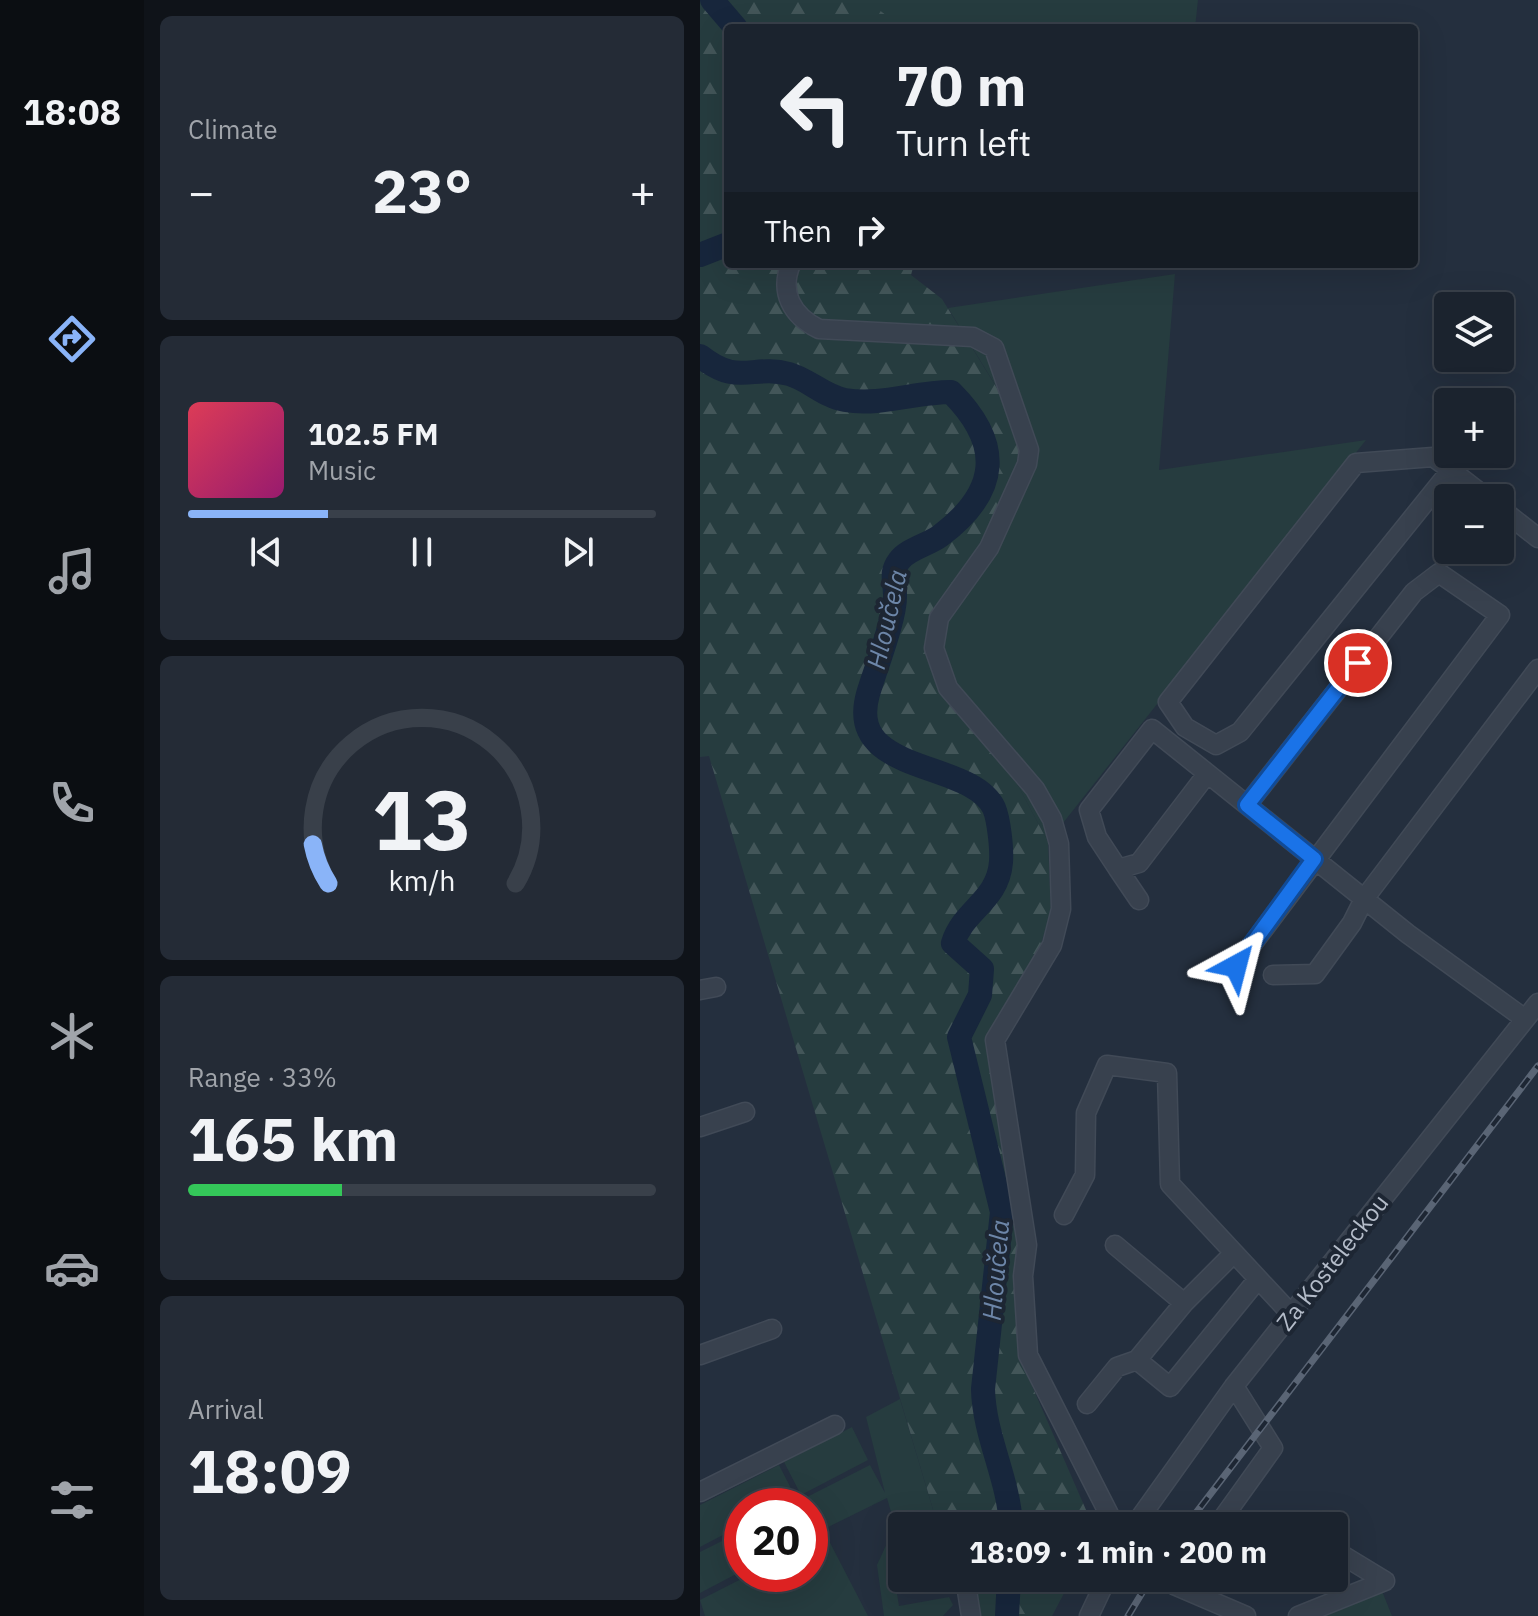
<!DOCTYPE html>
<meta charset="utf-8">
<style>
body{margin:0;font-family:"IBM Plex Sans",sans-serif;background:#242b36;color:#f1f3f6;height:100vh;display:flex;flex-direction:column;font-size:30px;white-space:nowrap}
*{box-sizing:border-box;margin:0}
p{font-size:26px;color:#a0a4aa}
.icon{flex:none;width:44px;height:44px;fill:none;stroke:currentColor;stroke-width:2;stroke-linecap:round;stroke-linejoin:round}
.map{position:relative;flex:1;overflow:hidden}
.panel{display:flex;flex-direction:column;gap:16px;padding:16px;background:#0f1319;width:556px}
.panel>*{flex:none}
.top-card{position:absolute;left:24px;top:24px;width:694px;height:244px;border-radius:8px;box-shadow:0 8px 32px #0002,0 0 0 2px #39404a;background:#1b232e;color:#f1f3f6;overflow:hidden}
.buttons{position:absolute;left:734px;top:292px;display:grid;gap:16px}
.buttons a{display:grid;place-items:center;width:80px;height:80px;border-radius:8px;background:#1b232e;box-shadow:0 8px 32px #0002,0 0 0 2px #39404a;font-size:40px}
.speed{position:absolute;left:24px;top:1488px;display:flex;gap:16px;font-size:40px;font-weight:700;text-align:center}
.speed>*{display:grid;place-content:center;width:104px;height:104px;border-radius:50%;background:#1b232e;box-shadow:0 8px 32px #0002,0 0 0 2px #39404a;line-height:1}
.speed .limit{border:12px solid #d22;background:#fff;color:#111}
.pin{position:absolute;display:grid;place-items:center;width:68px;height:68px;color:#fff;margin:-34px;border:4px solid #fff;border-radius:50%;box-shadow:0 2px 8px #0007}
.me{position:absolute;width:88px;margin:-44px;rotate:38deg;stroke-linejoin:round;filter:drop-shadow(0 0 6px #0008)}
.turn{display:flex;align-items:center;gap:28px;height:168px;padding:0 40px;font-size:36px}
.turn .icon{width:104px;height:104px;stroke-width:2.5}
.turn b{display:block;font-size:56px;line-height:68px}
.then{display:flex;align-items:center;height:76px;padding:0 40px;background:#0003;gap:16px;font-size:30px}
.big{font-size:60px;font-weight:800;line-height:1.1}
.panel .card{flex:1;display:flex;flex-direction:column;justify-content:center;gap:12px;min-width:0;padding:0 28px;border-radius:12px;background:#242b36}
.panel .dial{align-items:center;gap:0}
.dial svg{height:208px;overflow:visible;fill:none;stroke:#39404a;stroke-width:7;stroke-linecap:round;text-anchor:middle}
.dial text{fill:#f1f3f6;stroke:none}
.song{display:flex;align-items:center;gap:24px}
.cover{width:96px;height:96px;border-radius:12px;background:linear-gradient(135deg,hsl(350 70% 55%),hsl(320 70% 35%))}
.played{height:8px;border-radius:4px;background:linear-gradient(90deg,#8ab4f8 30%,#39404a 30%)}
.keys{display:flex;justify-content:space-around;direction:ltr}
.heat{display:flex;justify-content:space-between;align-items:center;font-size:44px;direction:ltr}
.charge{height:12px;border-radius:6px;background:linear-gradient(90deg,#34c759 33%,#39404a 0)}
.trip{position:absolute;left:188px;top:1512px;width:460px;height:80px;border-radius:8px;background:#1b232e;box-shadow:0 8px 32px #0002,0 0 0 2px #39404a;font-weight:800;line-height:80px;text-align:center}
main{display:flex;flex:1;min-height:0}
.tabs{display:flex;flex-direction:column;width:144px;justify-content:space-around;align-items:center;background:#0b0e12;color:#a0a4aa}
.tabs .icon{width:56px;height:56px}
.tabs .current{color:#8ab4f8}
.tabs b{font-size:36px;color:#f1f3f6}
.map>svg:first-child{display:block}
</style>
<main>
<nav class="tabs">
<b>18:08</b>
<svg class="icon current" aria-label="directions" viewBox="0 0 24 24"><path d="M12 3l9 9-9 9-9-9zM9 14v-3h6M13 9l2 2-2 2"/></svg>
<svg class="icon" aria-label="music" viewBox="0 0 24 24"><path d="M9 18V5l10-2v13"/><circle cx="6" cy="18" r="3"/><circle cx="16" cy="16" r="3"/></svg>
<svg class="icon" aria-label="phone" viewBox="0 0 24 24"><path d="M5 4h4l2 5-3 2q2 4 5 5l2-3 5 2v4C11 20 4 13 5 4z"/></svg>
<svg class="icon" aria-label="climate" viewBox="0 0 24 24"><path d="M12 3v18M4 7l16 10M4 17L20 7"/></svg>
<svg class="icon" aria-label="car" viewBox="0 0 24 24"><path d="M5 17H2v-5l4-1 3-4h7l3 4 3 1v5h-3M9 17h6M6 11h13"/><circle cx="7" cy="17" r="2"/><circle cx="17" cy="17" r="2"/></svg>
<svg class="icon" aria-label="filters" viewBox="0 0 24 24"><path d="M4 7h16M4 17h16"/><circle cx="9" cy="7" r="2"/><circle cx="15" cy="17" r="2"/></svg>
</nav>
<section class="panel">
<div class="card"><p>Climate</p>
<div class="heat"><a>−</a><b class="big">23°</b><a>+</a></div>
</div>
<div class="card">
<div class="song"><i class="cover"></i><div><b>102.5 FM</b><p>Music</p></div></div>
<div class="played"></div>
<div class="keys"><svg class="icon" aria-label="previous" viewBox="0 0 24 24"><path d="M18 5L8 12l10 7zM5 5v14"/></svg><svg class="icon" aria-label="pause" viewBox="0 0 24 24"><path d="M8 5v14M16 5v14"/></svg><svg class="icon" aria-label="next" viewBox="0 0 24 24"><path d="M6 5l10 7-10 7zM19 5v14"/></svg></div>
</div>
<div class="card dial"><svg viewBox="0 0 100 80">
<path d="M14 69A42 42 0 1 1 86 69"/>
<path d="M14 69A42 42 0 0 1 8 54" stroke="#8ab4f8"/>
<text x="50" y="56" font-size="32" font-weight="700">13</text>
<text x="50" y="72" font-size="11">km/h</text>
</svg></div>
<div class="card"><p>Range · 33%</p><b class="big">165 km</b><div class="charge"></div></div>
<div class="card"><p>Arrival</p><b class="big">18:09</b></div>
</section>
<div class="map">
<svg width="838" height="1616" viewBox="0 0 838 1616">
<defs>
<pattern id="forest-firs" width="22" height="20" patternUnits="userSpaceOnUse" patternTransform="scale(2)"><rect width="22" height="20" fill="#263c3f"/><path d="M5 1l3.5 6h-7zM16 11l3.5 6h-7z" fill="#435659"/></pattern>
</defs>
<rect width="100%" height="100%" fill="#242f3e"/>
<path fill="#263c3f" d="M70 0H498L495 28H55Z
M475 274 459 470 666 440 348 842 308 767 247 695 232 616 327 437 248 308Z
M200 1399 238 1526H202V1562L192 1564 199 1606 249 1597 253 1605 243 1616H184L177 1565 195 1526 187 1498 120 1531 110 1506 103 1499 170 1465 185 1493 166 1417Z
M152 1427 168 1460 101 1495 84 1462Z
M79 1465 96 1498 80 1506H42V1525L0 1547V1505Z
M42 1531V1571L0 1593V1552Z
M126 1535 168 1616H5L0 1600 51 1574H110V1543Z
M682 1591 692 1616H618Z"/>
<path fill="url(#forest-firs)" d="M0 0H166L203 28H28V264H214L211 275 242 299 327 437 322 484 232 616V657L308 767 348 842 351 911 331 977 288 1036 317 1212 319 1356 393 1526H238L9 756 0 757Z
M272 1578H372L352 1616H278Z"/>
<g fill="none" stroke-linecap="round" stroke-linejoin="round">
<path stroke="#17263c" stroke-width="24" d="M12 0 36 28
M0 255 28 244
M0 356C39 387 51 364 89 374 108 379 125 397 145 400 181 406 215 392 251 392 303 444 300 491 240 536 228 545 207 549 199 561 190 573 195 581 195 595 196 617 175 670 168 694 145 776 271 759 294 808 299 820 302 849 301 862 298 901 263 910 253 943L282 969 280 995 259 1037 302 1212 283 1389C284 1436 309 1479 311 1526
M307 1616 309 1578"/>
<g stroke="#414a57" stroke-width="21">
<path id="minor" d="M91 264C79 292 92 316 119 329L273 337 294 348 329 450 327 464 289 548 239 618 234 648 248 688 335 789 352 819 359 844 361 909 352 945 295 1040 327 1245 323 1276 328 1355 415 1526
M751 470 733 457 656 463 468 702 485 727 516 745 540 732 751 470 787 498
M800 508 838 538
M507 774 439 863 418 869 397 837 389 810 452 729 708 934 825 1019
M418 869 439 900
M536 966 800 615 739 573 714 592 547 805
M573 975 615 974 652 923 664 899 838 669
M0 990 16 987
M0 1127 45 1112
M364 1215 385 1175 386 1113 407 1065 467 1073 470 1184 591 1314
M415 1245 484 1303 534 1253
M484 1303 437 1360 470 1387 558 1279
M0 1355 72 1329
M387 1404 417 1367 437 1360
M0 1492 135 1425
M434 1526 534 1386 838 1003
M517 1526 573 1448 534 1386
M634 1550 685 1581
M265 1578 271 1616
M479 1578 474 1585 546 1616
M389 1616 407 1578
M598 1616 685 1581"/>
</g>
<use href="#minor" stroke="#38414e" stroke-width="18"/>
<g stroke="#5a6575" stroke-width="7">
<path id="rail" d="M486 1526 838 1066
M428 1616 451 1578"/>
</g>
<use href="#rail" stroke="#1d2633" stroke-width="4" stroke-dasharray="12" stroke-linecap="butt"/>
</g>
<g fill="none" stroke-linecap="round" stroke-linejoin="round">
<g stroke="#114b97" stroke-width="20">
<path id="route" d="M536 966 614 859 547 805 658 663"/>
</g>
<use href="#route" stroke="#1a73e8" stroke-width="14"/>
</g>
<g text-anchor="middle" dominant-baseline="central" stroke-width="8" stroke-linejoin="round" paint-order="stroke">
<g font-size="24" fill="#b4bcc9" stroke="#1d2633">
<text transform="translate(632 1262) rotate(-52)">Za Kosteleckou</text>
</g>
<g font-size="26" font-style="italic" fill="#6d86a8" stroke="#1d2633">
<text transform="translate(186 619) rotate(-77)">Hloučela</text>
<text transform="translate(295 1270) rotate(-85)">Hloučela</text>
</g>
</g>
</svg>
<div class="buttons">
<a><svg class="icon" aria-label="layers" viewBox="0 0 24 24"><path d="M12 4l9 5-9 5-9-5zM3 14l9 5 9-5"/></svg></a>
<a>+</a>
<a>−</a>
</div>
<div class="speed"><div class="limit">20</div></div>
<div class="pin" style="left:658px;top:663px;background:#d93025"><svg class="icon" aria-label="arrive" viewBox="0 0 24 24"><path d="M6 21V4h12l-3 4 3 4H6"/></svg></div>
<svg class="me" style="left:536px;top:966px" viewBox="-20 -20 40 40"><path d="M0-17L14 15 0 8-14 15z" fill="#1a73e8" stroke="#fff" stroke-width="4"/></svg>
<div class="trip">18:09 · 1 min · 200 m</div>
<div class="top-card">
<div class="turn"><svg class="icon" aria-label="left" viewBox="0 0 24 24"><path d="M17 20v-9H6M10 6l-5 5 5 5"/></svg><div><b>70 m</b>Turn left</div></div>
<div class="then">Then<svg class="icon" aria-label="right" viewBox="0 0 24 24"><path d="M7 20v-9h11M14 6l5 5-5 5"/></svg></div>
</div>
</div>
</main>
